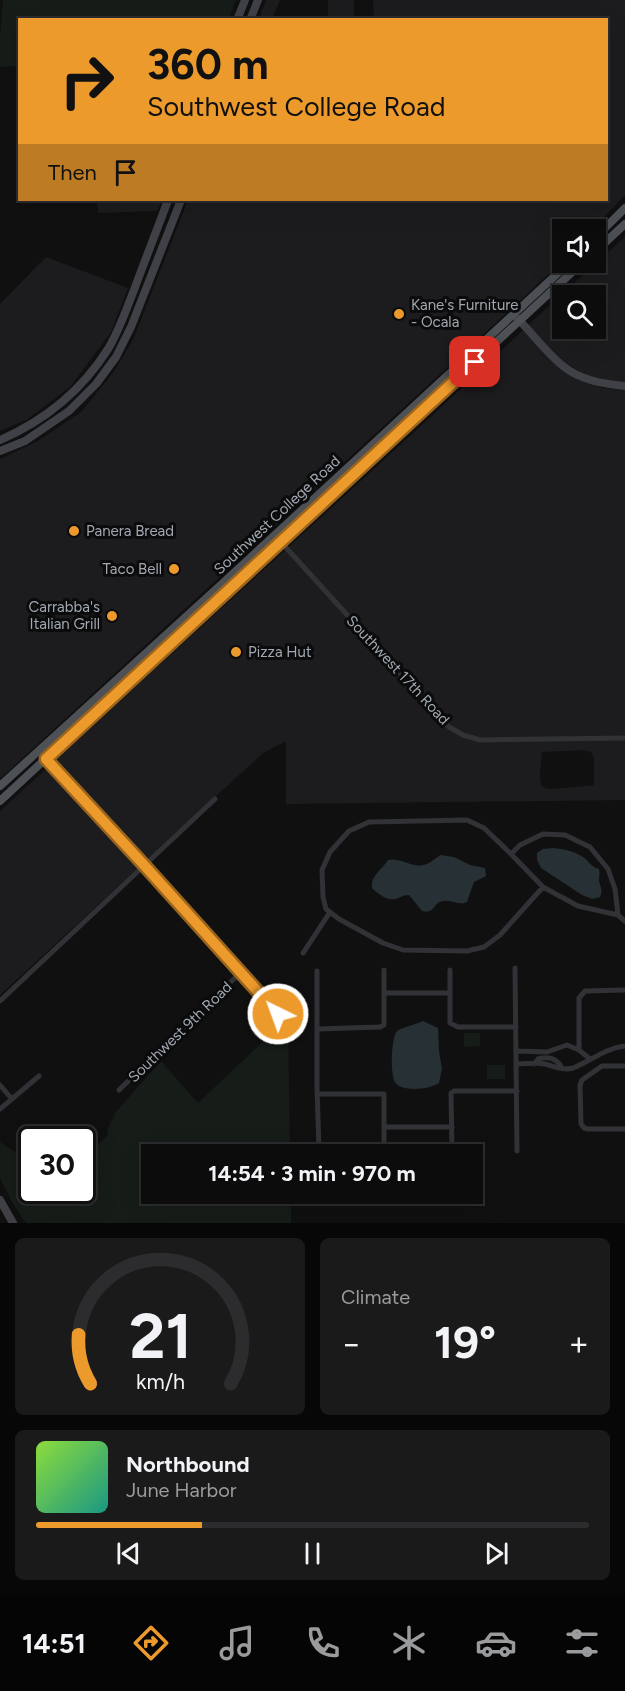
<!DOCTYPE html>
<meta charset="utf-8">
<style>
body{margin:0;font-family:Figtree,sans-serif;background:#1a1a1b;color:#f1f3f6;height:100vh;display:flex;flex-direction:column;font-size:22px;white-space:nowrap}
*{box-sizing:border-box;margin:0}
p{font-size:20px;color:#9a9b9d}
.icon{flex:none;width:33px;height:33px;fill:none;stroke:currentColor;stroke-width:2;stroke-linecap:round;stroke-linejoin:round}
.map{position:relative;height:1223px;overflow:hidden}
.side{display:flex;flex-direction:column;gap:15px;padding:15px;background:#070707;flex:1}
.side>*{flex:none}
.hud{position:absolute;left:18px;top:18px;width:590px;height:183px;border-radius:0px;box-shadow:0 6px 24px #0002,0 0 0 2px #2c2c2e;background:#ed9a2c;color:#111;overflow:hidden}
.controls{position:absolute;left:552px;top:219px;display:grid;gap:12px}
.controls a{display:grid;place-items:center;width:54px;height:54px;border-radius:0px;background:#0c0c0d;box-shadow:0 6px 24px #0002,0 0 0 2px #2c2c2e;font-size:30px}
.speed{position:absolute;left:18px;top:1126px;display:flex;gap:12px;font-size:30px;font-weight:700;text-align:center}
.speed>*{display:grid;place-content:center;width:78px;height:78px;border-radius:50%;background:#0c0c0d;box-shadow:0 6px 24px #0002,0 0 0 2px #2c2c2e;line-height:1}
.speed .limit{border:3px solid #111;border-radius:9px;background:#fff;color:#111}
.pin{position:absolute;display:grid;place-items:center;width:51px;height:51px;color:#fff;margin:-26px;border-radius:12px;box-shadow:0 3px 9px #0006}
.me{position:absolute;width:66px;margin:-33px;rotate:318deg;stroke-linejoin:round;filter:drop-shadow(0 0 4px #0008)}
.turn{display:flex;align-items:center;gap:21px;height:126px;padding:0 30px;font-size:27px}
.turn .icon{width:78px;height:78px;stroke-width:2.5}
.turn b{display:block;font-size:42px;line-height:51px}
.then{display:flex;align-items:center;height:57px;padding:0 30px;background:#0003;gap:12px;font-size:22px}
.big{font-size:45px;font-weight:700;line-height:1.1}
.side .widget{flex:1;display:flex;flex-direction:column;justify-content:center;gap:9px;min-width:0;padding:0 21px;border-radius:9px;background:#1a1a1b}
.side .dial{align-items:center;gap:0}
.dial svg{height:156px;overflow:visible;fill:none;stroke:#2c2c2e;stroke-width:7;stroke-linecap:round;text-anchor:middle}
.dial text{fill:#f1f3f6;stroke:none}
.song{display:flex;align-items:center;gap:18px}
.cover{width:72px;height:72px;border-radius:9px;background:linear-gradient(135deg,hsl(90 70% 55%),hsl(170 70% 35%))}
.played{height:6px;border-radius:3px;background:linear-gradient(90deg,#ed9a2c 30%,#2c2c2e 30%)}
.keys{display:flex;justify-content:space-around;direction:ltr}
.heat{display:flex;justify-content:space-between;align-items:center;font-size:33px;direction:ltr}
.side .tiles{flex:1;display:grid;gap:15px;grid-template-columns:1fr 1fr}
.widget:last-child{grid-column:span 2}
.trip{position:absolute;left:141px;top:1144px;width:342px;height:60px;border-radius:0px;background:#0c0c0d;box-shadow:0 6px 24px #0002,0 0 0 2px #2c2c2e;font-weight:700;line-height:60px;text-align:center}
.tab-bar{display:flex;height:96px;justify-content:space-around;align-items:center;background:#050505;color:#9a9b9d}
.tab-bar .icon{width:42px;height:42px}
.tab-bar .selected{color:#ed9a2c}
.tab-bar b{font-size:27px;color:#f1f3f6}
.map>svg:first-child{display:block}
</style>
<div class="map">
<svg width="625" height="1223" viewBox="0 0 625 1223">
<rect width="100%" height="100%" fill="#101011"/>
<path fill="#1c1c1e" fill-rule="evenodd" d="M266 0H280L272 19H259Z
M328 0H354V19H328Z
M373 0H625V195L593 229 562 230V262L0 779V459L38 441 81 412 113 373 133 340 188 200H606V20L374 19Z
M97 200H162L157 211 98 213Z
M625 237V383L603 380 582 373 565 363 528 325ZM562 296H596V328H562Z
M46 257 128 288 111 332 71 386 28 419 0 431V304Z
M523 330 561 369 580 380 603 388 625 390V800L286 804V741L263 753 0 995V811L435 413ZM583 750 591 752 594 758V785L553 789 544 788 541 784 540 775 542 752Z"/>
<path fill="#161c17" d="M3 0H236L229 19 20 20 19 66 0 67V37Z
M288 1018 290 1155H152V1194H291V1223H26L12 1202 0 1178V1142L22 1156 31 1155 32 1191H82L83 1154C92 1150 102 1143 108 1134L107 1131 115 1113 161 1061 198 1103Z
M464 1033H480V1046L464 1047Z
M487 1065H505V1079H487Z"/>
<path fill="#273034" d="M553 848C564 849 574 851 583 857 589 861 591 867 599 869 600 874 599 877 599 881 601 889 603 890 600 897L592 899 582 895 541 868 537 860V853L543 849Z
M441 855 454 857 470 865 485 868 486 876 474 882 467 902C459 906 451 899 443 901 432 903 436 914 422 911L409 895C402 895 400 898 395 899 387 901 377 893 372 888 370 876 382 870 388 860 401 857 412 868 423 865 430 864 435 858 441 855Z
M423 1021 438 1028 439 1051 442 1069 439 1083C431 1089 401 1093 395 1082 390 1075 391 1038 397 1031 401 1028 417 1024 423 1021Z"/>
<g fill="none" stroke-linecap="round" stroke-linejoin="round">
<path stroke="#313236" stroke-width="5" d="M280 541 449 727 463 735 480 740 625 738
M46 758 144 865 278 1014
M511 854 543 887
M618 915 578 906 543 887 500 935 484 947 467 951 403 950 383 943 339 919 326 909 323 897 322 870 330 852 349 831 369 822 467 820 484 828 511 854 520 845 543 834 565 835 590 847 608 869 615 889 618 915 625 921
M303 953 330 912
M515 968 517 1151
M450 970V1023L458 1027H516
M317 971V1087L319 1150
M384 993H450
M0 1001 215 799
M318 1029 380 1027 384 1025V970
M579 1050V998L585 991 625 990
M517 1051 547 1052 567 1045 579 1050 590 1059
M517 1064C526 1064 537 1062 545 1064 554 1066 563 1071 573 1068 591 1061 605 1048 625 1046
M534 1064 538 1059C549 1056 557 1058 562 1068
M625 1066H602L582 1080 580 1085 581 1124 584 1128 588 1129H625
M0 1085 11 1098
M119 1090 240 973
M317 1094H384V1150
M0 1109 39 1076
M385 1127H452
M452 1150 451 1093 454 1091H517"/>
<path stroke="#3f4146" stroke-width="8" d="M237 20 245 0
M250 20 258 0
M517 318C532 333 546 352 563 366 580 380 603 384 625 386
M0 440C44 421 82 390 108 349 119 331 126 310 134 290 145 260 157 230 168 200
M0 451 25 441 69 411 96 384 116 357 131 327 181 200
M0 1200 13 1223"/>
<path stroke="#4d5055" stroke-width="8" d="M596 237 625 208
M596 251 625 224
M0 786 223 583 570 262
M0 801 583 262"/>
</g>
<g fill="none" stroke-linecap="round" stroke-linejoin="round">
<g stroke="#9a641d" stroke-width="15">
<path id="route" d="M278 1014 144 865 46 759 475 362"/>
</g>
<use href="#route" stroke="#ed9a2c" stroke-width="10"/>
</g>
<g fill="#ed9a2c" stroke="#0b0b0c" stroke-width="2">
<circle cx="399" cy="314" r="6"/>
<circle cx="74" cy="531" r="6"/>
<circle cx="174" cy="569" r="6"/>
<circle cx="112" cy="616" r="6"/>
<circle cx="236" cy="652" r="6"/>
</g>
<g text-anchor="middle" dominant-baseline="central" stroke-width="6" stroke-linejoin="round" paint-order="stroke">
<g font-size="15" fill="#a1a8b2" stroke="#0b0b0c" text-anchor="start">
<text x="411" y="305">Kane's Furniture<tspan x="411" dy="17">- Ocala</tspan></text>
<text x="86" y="531">Panera Bread</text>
<text x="162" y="569" text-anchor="end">Taco Bell</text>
<text x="100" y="607" text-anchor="end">Carrabba's<tspan x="100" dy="17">Italian Grill</tspan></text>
<text x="248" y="652">Pizza Hut</text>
</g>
<g font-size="15" fill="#a1a8b2" stroke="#0b0b0c">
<text transform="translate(277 515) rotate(-43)">Southwest College Road</text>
<text transform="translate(398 670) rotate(47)">Southwest 17th Road</text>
<text transform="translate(180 1032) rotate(-44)">Southwest 9th Road</text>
</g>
</g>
</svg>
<div class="controls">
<a><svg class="icon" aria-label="sound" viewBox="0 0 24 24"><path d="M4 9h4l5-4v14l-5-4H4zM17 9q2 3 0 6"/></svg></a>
<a><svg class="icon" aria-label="search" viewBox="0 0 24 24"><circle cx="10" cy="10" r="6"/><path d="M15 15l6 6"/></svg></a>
</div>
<div class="speed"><div class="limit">30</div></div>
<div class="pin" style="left:475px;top:362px;background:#d93025"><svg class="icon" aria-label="arrive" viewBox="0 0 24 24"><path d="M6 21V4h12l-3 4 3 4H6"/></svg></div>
<svg class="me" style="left:278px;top:1014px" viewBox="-20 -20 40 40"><circle r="17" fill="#ed9a2c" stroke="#fff" stroke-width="3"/><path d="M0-11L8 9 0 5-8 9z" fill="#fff"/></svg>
<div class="trip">14:54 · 3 min · 970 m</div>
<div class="hud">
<div class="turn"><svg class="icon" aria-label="right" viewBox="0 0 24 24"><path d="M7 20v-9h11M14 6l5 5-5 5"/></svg><div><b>360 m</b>Southwest College Road</div></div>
<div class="then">Then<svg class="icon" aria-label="arrive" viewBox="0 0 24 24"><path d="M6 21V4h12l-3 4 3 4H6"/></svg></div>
</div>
</div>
<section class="side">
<div class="tiles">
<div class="widget dial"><svg viewBox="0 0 100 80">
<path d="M14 69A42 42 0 1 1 86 69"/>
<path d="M14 69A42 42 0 0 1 8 44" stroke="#ed9a2c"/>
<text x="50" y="56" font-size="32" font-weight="700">21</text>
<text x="50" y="72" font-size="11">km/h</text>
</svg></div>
<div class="widget"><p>Climate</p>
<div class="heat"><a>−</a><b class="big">19°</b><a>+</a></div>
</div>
<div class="widget">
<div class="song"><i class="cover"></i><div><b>Northbound</b><p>June Harbor</p></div></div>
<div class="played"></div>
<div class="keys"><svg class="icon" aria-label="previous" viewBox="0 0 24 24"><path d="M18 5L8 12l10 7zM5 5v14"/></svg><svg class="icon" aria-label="pause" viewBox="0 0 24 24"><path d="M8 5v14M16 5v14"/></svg><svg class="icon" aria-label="next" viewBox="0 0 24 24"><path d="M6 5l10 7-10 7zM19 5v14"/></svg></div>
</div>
</div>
</section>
<nav class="tab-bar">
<b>14:51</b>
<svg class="icon selected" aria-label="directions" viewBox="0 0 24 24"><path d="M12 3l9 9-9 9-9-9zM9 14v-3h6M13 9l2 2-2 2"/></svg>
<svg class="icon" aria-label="music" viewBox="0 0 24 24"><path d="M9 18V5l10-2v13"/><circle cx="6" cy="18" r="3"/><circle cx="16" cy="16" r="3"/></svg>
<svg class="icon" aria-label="phone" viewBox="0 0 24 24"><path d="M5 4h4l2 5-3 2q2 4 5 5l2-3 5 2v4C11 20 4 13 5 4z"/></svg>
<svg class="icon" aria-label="climate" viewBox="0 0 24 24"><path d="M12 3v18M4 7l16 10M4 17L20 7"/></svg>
<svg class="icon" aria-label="car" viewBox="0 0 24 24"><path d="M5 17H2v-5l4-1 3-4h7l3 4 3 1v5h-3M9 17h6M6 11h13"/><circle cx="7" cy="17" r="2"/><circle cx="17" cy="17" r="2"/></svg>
<svg class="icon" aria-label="filters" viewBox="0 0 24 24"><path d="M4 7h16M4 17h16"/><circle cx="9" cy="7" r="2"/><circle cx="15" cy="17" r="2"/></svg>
</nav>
